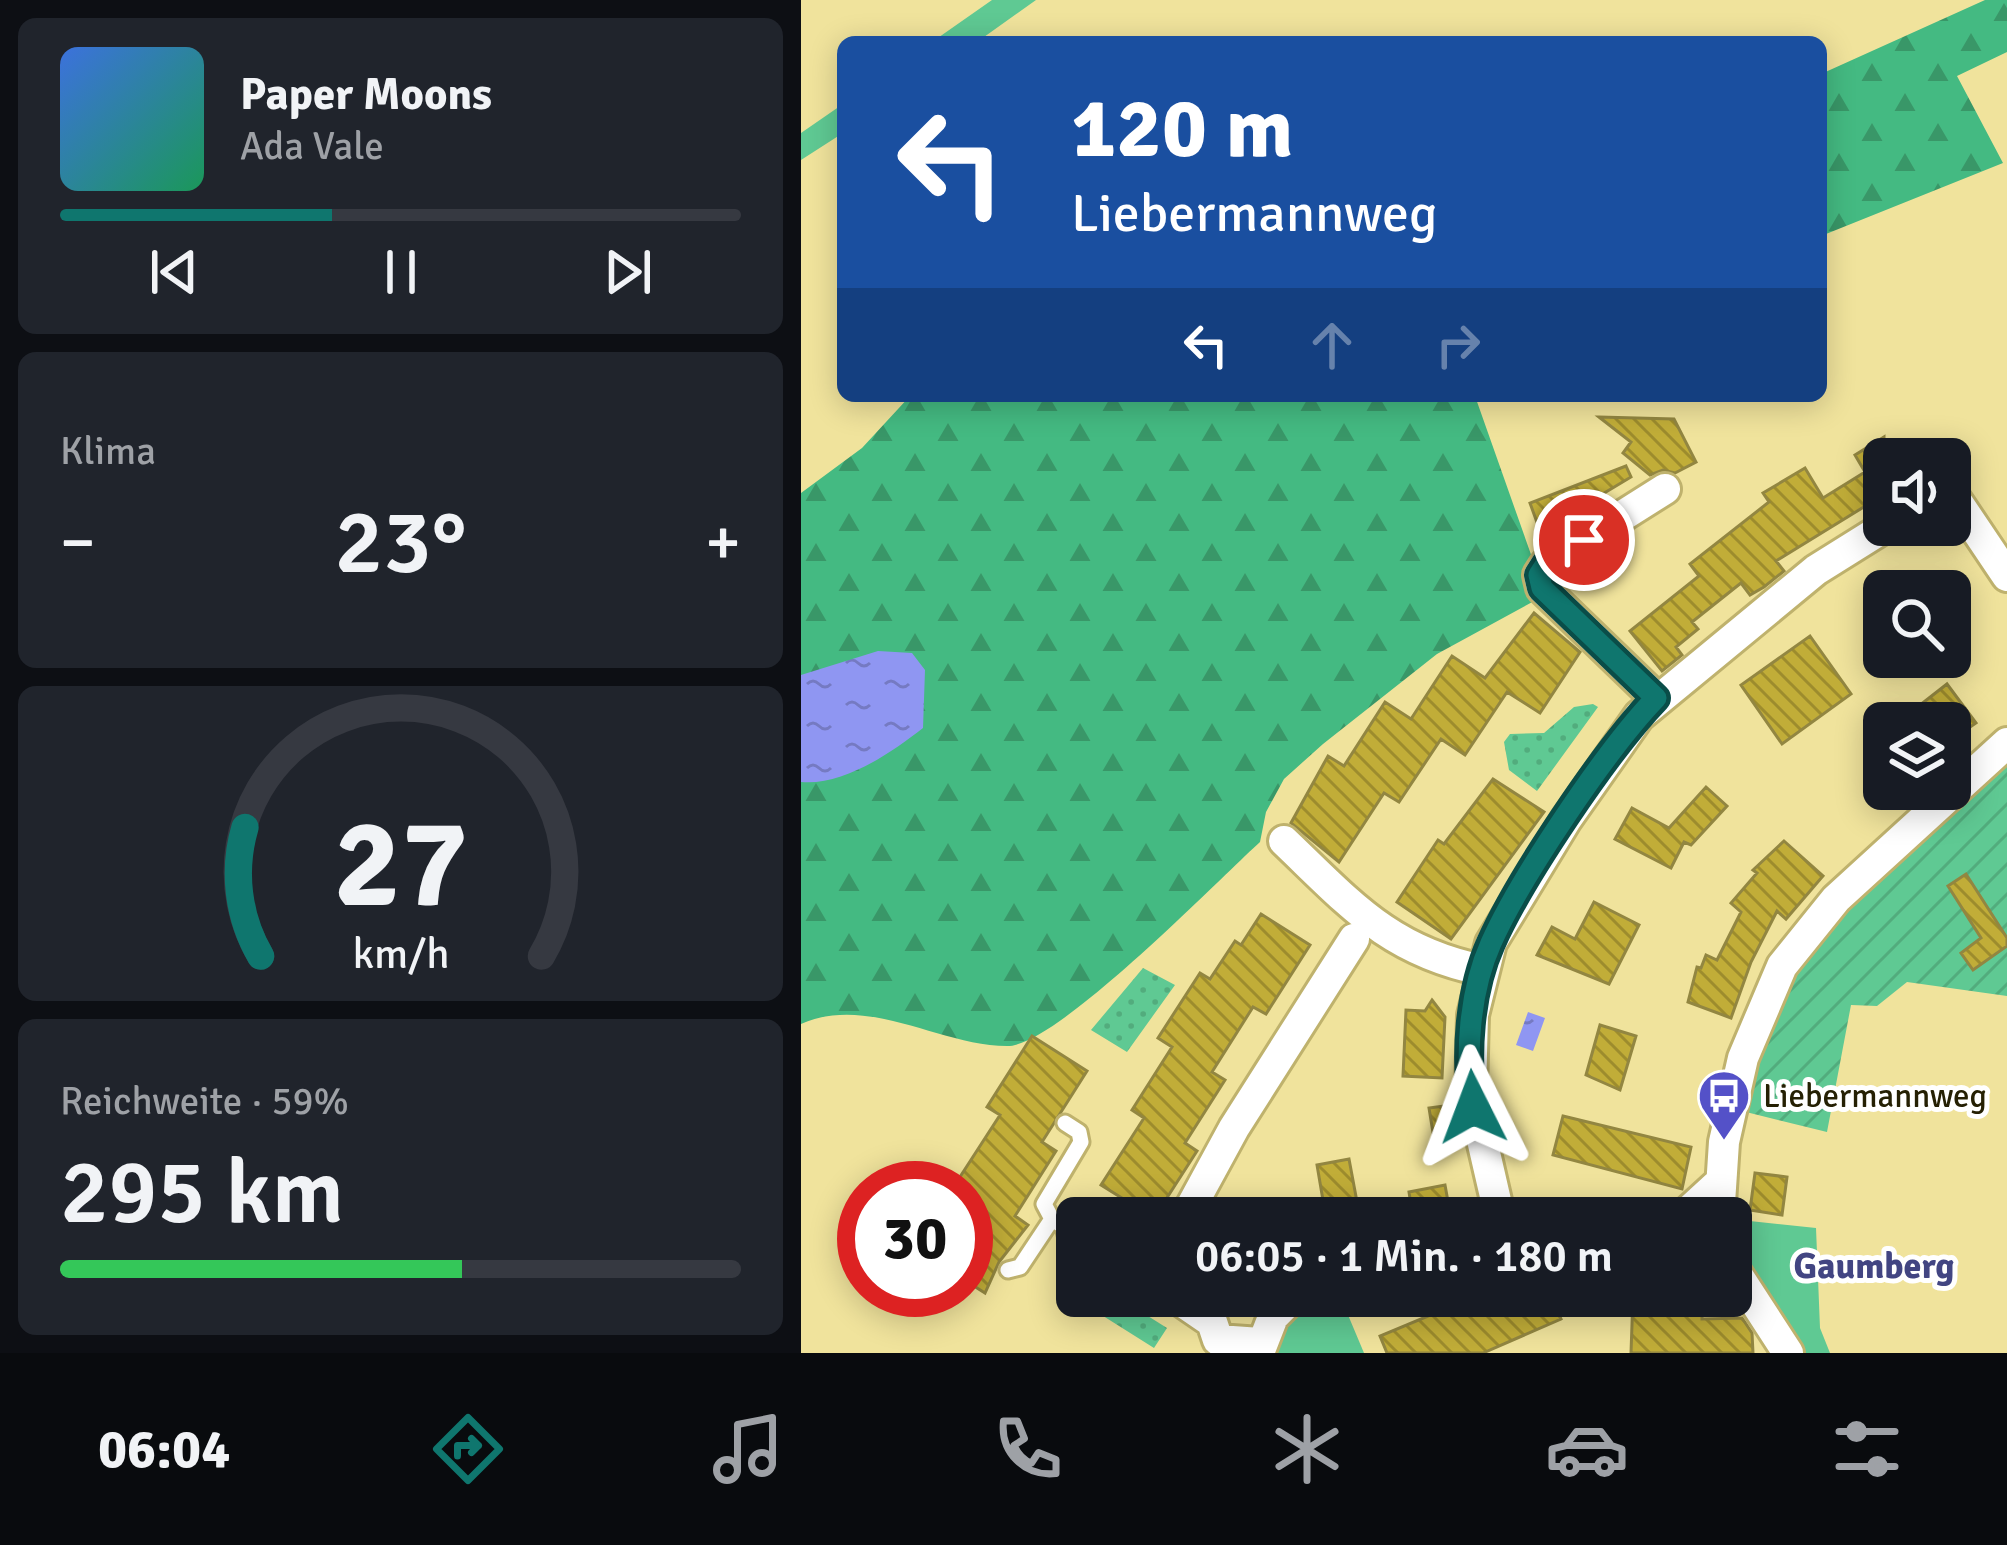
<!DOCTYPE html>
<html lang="de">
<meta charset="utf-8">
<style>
body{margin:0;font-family:Signika,sans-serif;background:#20242c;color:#f1f3f6;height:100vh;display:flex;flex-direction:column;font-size:45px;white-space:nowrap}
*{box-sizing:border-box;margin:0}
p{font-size:39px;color:#9ea1a6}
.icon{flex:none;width:66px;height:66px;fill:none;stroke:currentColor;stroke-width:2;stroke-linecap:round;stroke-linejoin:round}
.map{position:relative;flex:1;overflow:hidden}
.sheet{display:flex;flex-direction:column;gap:18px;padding:18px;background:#0d0f14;width:801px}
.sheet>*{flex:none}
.top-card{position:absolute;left:36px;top:36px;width:990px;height:366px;border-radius:18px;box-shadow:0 6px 30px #0003;background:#1a4fa0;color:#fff;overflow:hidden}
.buttons{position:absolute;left:1062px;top:438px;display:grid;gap:24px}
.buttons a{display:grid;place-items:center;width:108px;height:108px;border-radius:18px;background:#171b24;box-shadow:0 6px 30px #0003;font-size:60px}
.speed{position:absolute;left:36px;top:1161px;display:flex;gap:24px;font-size:60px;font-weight:700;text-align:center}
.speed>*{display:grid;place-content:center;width:156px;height:156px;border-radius:50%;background:#171b24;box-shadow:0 6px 30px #0003;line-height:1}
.speed .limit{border:18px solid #d22;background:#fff;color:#111}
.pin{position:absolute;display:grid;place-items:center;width:102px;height:102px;color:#fff;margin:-51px;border:6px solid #fff;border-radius:50%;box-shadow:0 3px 12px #0007}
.me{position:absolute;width:132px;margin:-66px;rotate:357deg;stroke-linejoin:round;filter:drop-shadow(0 0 9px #0008)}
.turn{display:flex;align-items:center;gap:42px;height:252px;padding:0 36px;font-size:54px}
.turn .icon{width:156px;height:156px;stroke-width:2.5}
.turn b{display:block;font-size:84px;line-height:102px}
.lanes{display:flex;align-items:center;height:114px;padding:0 36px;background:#0003;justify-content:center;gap:60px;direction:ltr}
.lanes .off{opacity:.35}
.big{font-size:90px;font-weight:600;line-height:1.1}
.sheet .card{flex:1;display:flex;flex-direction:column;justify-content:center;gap:18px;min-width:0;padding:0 42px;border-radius:18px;background:#20242c}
.sheet .dial{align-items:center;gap:0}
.dial svg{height:312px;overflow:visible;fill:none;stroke:#363941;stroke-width:7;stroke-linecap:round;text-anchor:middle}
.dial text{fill:#f1f3f6;stroke:none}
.song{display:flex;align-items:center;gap:36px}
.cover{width:144px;height:144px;border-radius:18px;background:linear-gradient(135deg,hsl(220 70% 55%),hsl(150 70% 35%))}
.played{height:12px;border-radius:6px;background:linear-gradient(90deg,#0f766e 40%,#363941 40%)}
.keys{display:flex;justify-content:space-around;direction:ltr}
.heat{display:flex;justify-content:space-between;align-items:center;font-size:66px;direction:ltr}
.charge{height:18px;border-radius:9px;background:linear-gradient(90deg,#34c759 59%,#363941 0)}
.trip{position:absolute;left:255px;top:1197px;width:696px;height:120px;border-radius:18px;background:#171b24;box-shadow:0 6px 30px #0003;font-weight:600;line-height:120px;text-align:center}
.menu{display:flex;height:192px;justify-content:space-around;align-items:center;background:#090b0e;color:#9ea1a6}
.menu .icon{width:84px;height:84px}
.menu .selected{color:#0f766e}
.menu b{font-size:54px;color:#f1f3f6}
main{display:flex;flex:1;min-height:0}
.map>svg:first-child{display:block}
</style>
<main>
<section class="sheet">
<div class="card">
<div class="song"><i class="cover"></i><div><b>Paper Moons</b><p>Ada Vale</p></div></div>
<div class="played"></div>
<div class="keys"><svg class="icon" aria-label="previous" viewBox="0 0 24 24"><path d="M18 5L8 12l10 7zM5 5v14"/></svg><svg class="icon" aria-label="pause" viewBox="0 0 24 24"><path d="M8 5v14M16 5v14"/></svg><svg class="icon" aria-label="next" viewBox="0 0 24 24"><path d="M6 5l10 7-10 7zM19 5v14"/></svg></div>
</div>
<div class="card"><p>Klima</p>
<div class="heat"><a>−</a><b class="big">23°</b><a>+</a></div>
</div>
<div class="card dial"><svg viewBox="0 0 100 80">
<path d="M14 69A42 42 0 1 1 86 69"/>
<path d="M14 69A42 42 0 0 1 10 36" stroke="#0f766e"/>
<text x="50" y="56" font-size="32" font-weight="700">27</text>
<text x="50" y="72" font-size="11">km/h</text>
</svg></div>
<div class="card"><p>Reichweite · 59%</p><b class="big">295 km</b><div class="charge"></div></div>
</section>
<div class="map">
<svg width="1206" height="1353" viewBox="0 0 1206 1353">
<defs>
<pattern id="forest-firs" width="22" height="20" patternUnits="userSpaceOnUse" patternTransform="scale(3)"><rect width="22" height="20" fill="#44ba82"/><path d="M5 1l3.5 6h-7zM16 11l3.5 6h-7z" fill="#399768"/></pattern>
<pattern id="park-dots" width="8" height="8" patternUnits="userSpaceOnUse" patternTransform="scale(3)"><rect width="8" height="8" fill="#5fc993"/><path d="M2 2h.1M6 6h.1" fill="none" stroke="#52ac7d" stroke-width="1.8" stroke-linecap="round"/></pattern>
<pattern id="garden-furrows" width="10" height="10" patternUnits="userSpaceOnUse" patternTransform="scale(3)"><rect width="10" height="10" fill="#5fc993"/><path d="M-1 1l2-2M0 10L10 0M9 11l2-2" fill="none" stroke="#52ac7d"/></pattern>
<pattern id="water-ripples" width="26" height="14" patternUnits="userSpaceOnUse" patternTransform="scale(3)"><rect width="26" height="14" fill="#8f96f2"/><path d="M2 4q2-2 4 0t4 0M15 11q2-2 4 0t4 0" fill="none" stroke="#757ac2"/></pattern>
<pattern id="building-back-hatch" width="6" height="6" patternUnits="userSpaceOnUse" patternTransform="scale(3)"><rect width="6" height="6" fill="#c1ad38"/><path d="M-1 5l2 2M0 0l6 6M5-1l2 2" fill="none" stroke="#9d8c2d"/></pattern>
</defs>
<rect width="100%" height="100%" fill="#f0e39c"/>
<path fill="#5fc993" d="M191 0H235L176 42H131Z
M42 104V133L0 160V133Z
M930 1219 1015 1228 1019 1328 1029 1353H1004L935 1253Z
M525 1296 542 1303 563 1353H470C479 1326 497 1304 525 1296Z"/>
<path fill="url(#forest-firs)" d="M1184 0H1206V52L1156 76 1202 163 1020 236V74Z
M109 396H674L733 563 735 600 636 654 522 744 483 779 465 812 459 842C416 881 255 1047 206 1046 139 1046 67 994 0 1024V493L61 448Z"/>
<path fill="url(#park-dots)" d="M792 704 797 707 736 791 708 770 703 742 709 734 743 733 773 707Z
M342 968 374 985 326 1052 290 1030Z
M276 1291V1296H315L366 1328 353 1348 272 1297Z"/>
<path fill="url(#garden-furrows)" d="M1206 760V996L1106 982 1076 1006 1050 1005 1026 1132 941 1111C955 1057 972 1006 1002 958 1045 889 1144 816 1206 760Z"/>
<path fill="url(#water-ripples)" d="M77 651 111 653 124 670 122 728C90 753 42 786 0 782V675Z
M727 1012 744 1018 732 1051 715 1045Z"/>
<path fill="url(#building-back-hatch)" stroke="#928641" stroke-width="3" d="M798 417 873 419 895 462 874 473 862 470 849 475 822 453 830 442Z
M1083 437V504L1079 497 975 561 983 571 963 587 949 595 940 583 891 622 897 629 875 647 881 655 861 671 829 631 898 576 889 564 968 502 962 493 1004 468 1022 498 1064 472 1054 455Z
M825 466 830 477 780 507 784 517 743 542 729 503Z
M733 613 779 652 739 713 706 692 664 755 640 739 598 802 583 793 538 862 490 823 527 756 543 766 584 702 610 719 651 656 684 678Z
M1009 636 1050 694 981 744 940 685Z
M1146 684 1175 723 1149 741V723H1096Z
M692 779 743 812 650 939 596 902 637 840 643 844Z
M905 787 926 806 890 845 883 842 870 868 814 839 831 808 868 828Z
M983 841 1022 876 985 919 976 911 950 962 930 1018 887 1002 896 967 900 968 905 955 916 960 940 912 930 903 956 873 952 870Z
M1165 874 1206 938V946L1172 970 1160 953 1180 938 1147 886Z
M793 902 838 925 808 984 736 955 751 927 774 939Z
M460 914 509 945 465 1014 452 1007 411 1072 424 1080 384 1143 396 1151 353 1218 300 1185 343 1118 331 1110 371 1047 357 1038 399 973 409 979 434 941 440 945Z
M631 1000 644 1017 641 1078 602 1076 605 1010 624 1011Z
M799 1025 835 1036 819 1090 785 1075Z
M231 1036 286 1071 241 1142 255 1151 214 1216 227 1225 198 1262 184 1293 165 1281V1185L157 1180 199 1115 186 1107Z
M651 1105 657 1141 634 1145 628 1108Z
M762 1116 890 1147 881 1189 752 1155Z
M548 1159 559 1218H525L516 1165Z
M954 1173 986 1177 981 1215 949 1210Z
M644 1185 650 1218H612L608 1192Z
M675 1296H750L760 1319 682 1353H586L579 1336Z
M832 1296H901V1319L941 1318 951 1333 952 1353H830Z"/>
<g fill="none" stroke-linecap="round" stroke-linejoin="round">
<g stroke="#bfb26d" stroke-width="21">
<path id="service" d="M264 1123 278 1132 280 1142 243 1204 251 1219 272 1232
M207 1270 219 1267 251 1219"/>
</g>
<g stroke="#bfb26d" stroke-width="36">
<path id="minor" d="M1149 491 1206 576
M855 698 741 588 738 575 745 564 864 489
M483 841C549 904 588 951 681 970
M384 1218 433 1128 553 939
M699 1218 670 1092 672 1015 690 943 765 820 838 716 1015 570 1087 525
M880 1218 916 1185
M918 1218 923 1142 942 1058 981 966 1035 899 1206 743
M272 1232 276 1235
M930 1265 987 1353
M373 1296 411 1322 417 1340 459 1343
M458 1353 472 1317 493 1296"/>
</g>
<use href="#service" stroke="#fff" stroke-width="15"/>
<use href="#minor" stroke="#fff" stroke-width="30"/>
</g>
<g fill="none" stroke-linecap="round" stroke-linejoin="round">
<g stroke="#0a4d48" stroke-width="30">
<path id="route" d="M672 1107C664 1056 668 992 690 943 719 878 805 750 855 698L741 588 738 575 745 564 783 540"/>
</g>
<use href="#route" stroke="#0f766e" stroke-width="21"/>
</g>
<defs>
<g id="bus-pin" transform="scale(2.7)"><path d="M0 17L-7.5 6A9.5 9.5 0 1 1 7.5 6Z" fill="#5451c8" stroke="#fff"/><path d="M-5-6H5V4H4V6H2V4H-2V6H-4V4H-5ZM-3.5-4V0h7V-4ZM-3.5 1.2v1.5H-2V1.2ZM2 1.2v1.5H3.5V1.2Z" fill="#fff"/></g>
</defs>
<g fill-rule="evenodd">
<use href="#bus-pin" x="923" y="1096"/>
</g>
<g text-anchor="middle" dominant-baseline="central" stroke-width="10" stroke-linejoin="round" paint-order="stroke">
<g font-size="33" fill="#252003" stroke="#fff" text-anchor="start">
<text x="962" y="1096">Liebermannweg</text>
</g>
<g font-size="36" font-weight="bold" fill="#424582" stroke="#fff">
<text x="1073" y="1266">Gaumberg</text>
</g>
</g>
</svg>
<div class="buttons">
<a><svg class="icon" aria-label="sound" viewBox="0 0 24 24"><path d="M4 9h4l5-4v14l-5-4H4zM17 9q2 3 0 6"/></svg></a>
<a><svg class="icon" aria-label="search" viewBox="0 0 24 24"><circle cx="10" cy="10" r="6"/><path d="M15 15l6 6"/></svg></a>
<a><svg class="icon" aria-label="layers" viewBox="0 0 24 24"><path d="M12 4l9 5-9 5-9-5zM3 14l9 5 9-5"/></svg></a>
</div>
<div class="speed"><div class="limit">30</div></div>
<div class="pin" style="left:783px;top:540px;background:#d93025"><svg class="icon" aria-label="arrive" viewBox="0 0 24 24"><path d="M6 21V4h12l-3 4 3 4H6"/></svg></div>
<svg class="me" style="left:672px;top:1107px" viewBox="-20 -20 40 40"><path d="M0-17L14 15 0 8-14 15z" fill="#0f766e" stroke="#fff" stroke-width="4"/></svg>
<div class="trip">06:05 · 1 Min. · 180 m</div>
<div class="top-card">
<div class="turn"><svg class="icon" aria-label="left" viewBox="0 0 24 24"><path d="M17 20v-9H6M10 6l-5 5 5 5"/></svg><div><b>120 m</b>Liebermannweg</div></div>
<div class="lanes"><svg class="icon" aria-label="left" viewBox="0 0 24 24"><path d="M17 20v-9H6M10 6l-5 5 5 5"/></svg><svg class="icon off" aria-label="ahead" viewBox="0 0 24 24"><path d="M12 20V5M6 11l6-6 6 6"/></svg><svg class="icon off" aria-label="right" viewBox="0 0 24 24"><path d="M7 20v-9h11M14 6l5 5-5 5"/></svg></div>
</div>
</div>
</main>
<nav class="menu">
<b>06:04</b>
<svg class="icon selected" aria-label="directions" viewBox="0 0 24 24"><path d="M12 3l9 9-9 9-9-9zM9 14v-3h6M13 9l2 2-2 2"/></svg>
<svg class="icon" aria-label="music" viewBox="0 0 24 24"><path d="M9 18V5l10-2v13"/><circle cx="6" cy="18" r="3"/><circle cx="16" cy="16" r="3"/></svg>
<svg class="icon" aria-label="phone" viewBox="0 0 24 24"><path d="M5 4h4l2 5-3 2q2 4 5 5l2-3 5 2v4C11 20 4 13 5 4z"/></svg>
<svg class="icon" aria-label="climate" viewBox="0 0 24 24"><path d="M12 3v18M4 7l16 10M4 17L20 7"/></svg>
<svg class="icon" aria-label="car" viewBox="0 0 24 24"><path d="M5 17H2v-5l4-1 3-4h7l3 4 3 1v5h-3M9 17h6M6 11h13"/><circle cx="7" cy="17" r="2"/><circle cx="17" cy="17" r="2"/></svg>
<svg class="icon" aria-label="filters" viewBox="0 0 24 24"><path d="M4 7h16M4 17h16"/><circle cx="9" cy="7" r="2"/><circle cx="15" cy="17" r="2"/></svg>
</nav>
